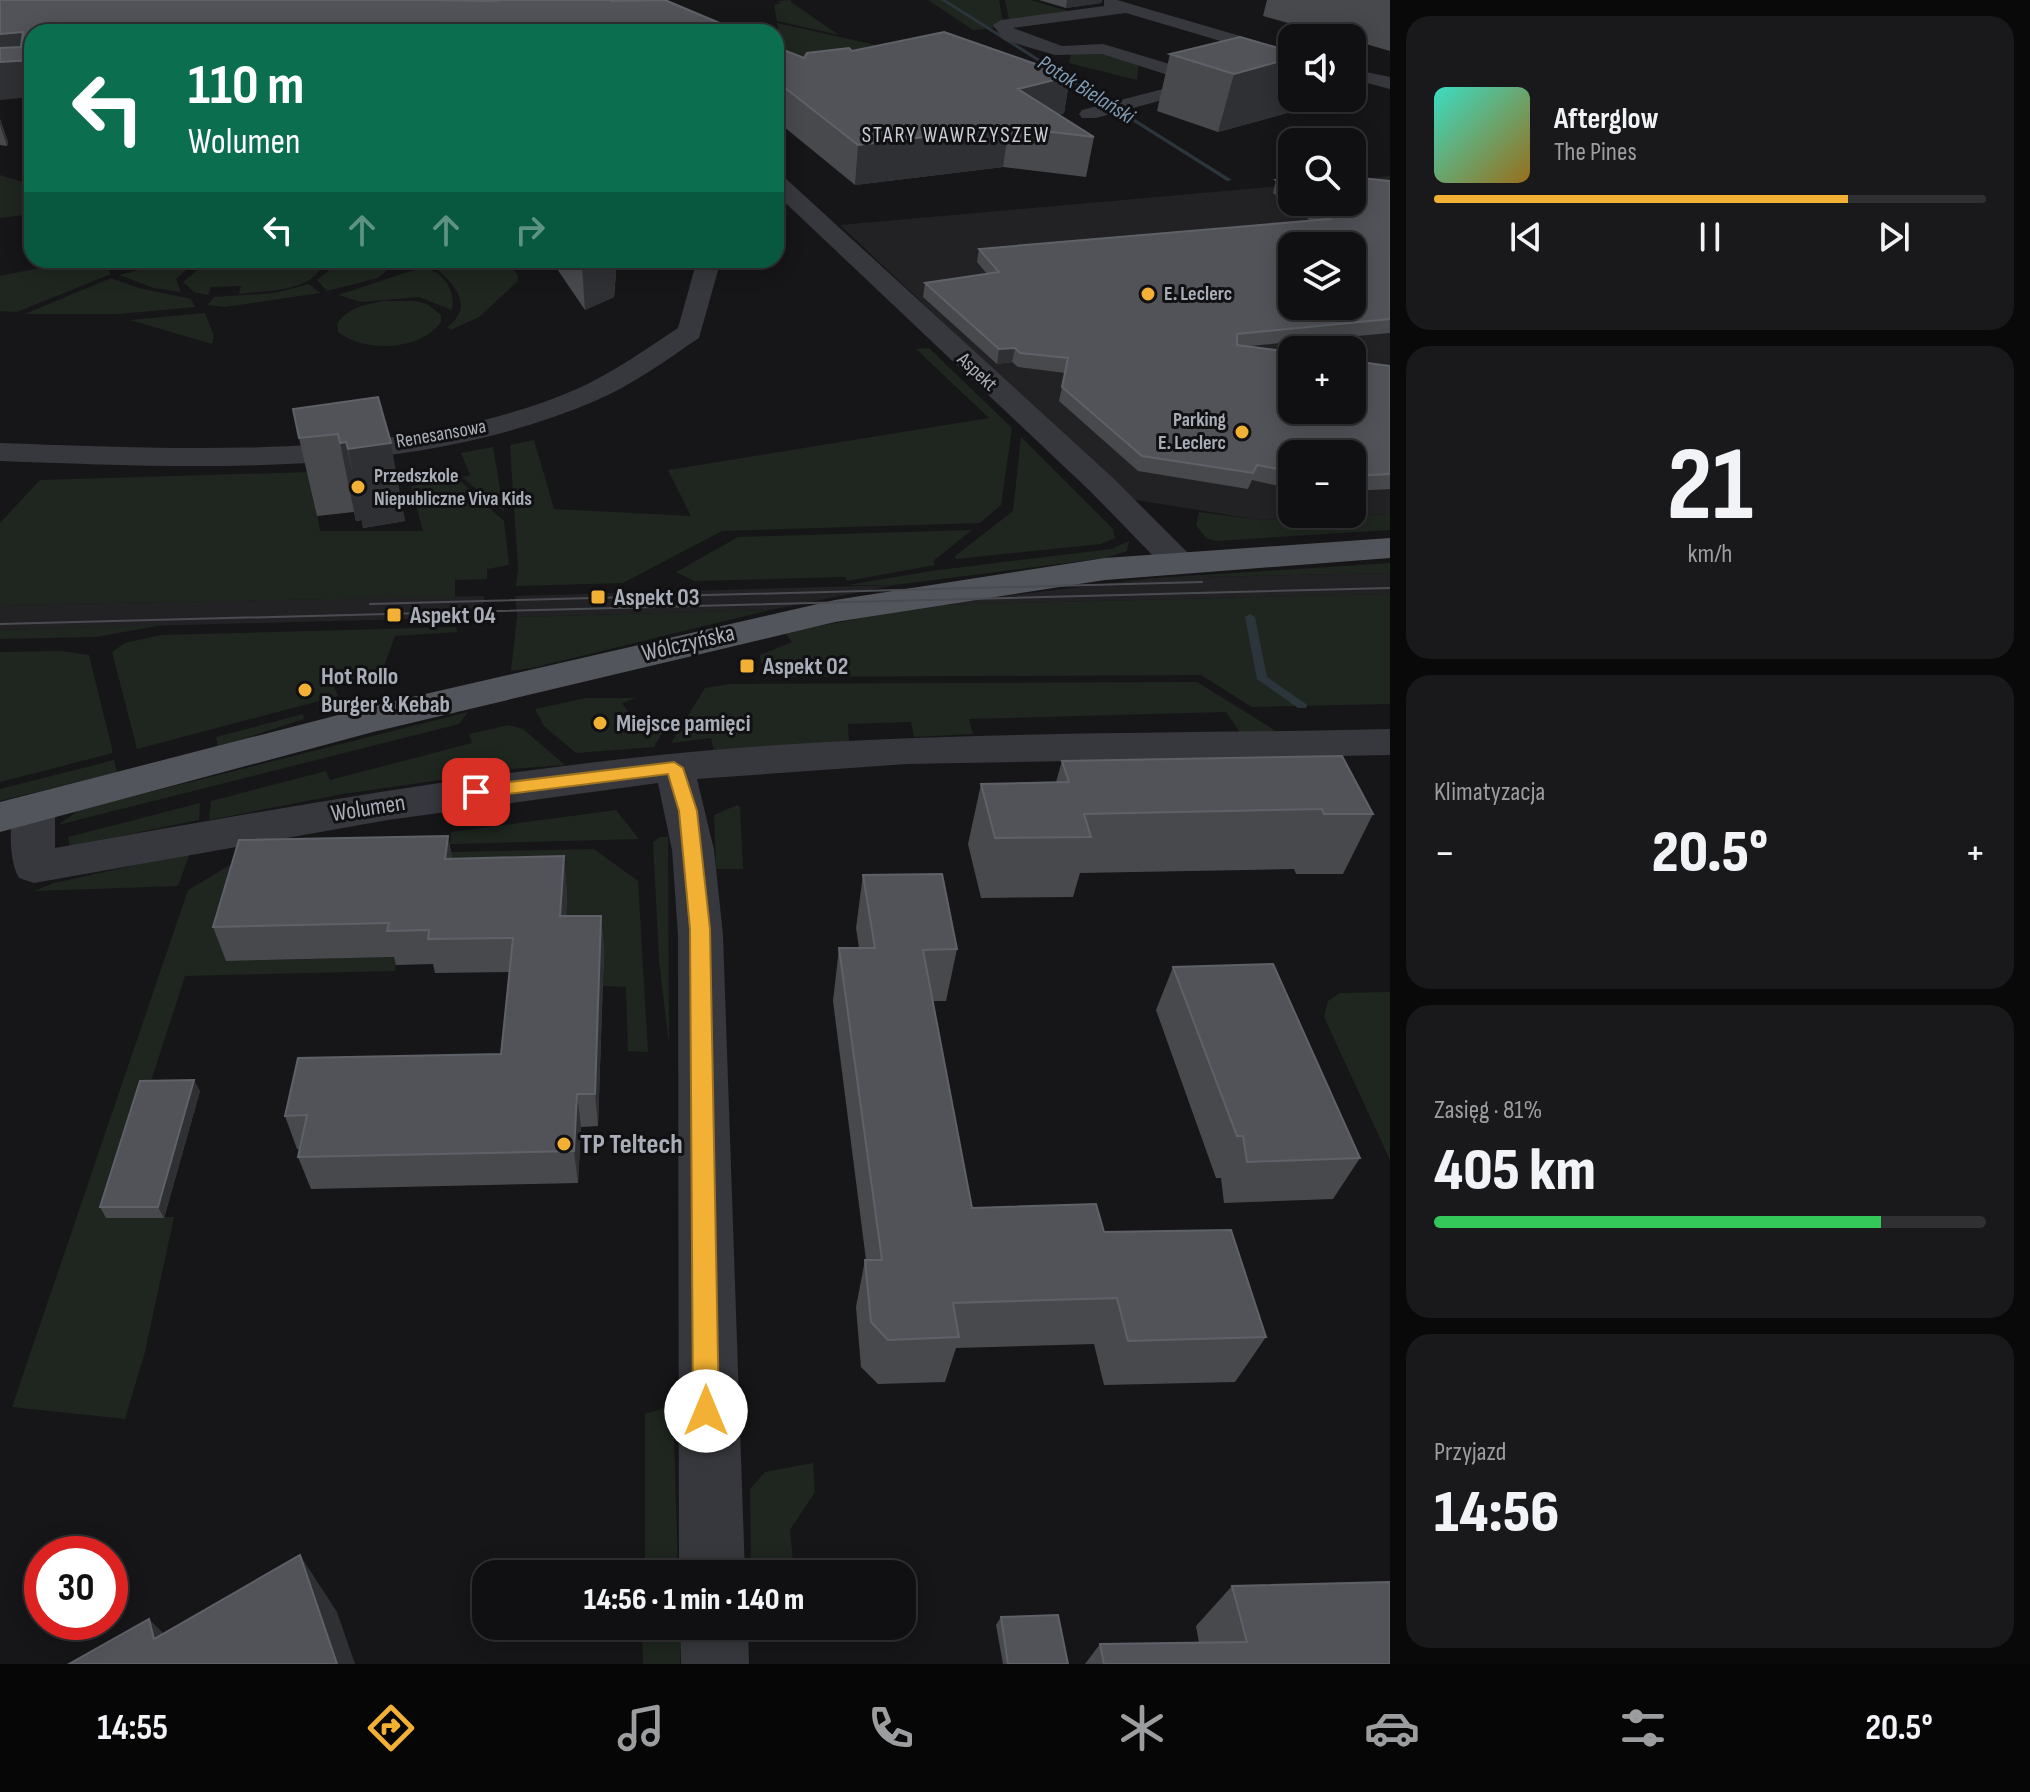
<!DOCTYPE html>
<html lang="pl">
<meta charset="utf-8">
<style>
body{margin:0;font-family:"Sofia Sans Condensed",sans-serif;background:#19191b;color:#f1f3f6;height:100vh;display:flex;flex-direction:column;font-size:30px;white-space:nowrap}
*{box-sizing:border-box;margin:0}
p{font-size:26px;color:#9c9d9f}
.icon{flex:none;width:44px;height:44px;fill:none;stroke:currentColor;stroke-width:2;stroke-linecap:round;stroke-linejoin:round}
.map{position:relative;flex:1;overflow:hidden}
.details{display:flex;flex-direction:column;gap:16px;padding:16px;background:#09090a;width:640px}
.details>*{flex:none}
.top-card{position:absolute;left:24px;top:24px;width:760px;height:244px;border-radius:24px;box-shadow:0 4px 20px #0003,0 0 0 2px #303032;background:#0b6e4f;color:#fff;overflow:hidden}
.tools{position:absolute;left:1278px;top:24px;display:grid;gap:16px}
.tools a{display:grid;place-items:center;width:88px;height:88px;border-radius:16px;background:#101012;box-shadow:0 4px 20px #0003,0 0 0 2px #303032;font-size:40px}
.speed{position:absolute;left:24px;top:1536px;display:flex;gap:16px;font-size:40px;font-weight:700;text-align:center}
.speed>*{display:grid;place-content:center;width:104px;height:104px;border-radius:50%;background:#101012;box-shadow:0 4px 20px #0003,0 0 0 2px #303032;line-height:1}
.speed .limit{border:12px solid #d22;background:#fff;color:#111}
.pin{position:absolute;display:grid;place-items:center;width:68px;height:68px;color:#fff;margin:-34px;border-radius:16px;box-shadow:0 4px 12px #0006}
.me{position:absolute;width:88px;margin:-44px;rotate:0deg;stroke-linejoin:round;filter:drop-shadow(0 0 6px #0008)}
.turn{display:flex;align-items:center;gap:28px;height:168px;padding:0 32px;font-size:36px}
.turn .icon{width:104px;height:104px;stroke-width:2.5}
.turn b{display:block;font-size:56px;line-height:68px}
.lanes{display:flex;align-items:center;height:76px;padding:0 32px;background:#0003;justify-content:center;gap:40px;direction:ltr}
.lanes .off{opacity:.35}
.big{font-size:60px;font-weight:800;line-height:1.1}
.details .tile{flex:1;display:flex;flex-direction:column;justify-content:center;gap:12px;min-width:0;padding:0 28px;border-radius:24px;background:#19191b}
.details .dial{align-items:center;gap:0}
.dial b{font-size:104px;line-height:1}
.song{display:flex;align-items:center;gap:24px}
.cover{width:96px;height:96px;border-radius:12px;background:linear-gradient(135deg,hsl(170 70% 55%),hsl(40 70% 35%))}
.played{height:8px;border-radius:4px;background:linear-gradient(90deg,#f2b134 75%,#303032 75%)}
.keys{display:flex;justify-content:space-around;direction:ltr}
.heat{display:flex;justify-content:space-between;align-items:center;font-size:44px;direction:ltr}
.charge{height:12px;border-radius:6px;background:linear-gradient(90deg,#34c759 81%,#303032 0)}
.trip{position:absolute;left:472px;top:1560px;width:444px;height:80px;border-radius:24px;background:#101012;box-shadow:0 4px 20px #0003,0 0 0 2px #303032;font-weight:800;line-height:80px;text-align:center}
.tabs{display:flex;height:128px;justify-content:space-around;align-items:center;background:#060607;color:#9c9d9f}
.tabs .icon{width:56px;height:56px}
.tabs .on{color:#f2b134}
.tabs b{font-size:36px;color:#f1f3f6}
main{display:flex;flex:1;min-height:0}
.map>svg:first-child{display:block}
</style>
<main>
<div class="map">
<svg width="1390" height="1664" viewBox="0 0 1390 1664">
<rect width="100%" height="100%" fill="#161618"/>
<path fill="#222225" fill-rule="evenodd" d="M1390 176V514L1260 520 1130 499 840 225 1292 185V202H1352V180ZM1292 246H1352V306H1292ZM1292 350H1352V410H1292ZM1292 454H1352V514H1292Z
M1390 573V594L930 605 1154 578Z
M895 585 770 610 517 617 515 596Z
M484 596 482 617 0 630V605Z"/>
<path fill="#1e261f" d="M791 0V2L839 35 777 21 774 5 780 3 779 1Z
M928 0H999L1003 21 996 28 973 30Z
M1005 0H1031L1068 11 1009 20Z
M777 23 907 52 786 63Z
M1095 52 1139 62 1137 80 1069 63 1071 54Z
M0 175 32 185V214L0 218Z
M78 260H101L111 274 17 312 0 311V276Z
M177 260H198L176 279 181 292 154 288 119 275Z
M232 260H310L320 269C308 290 270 291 247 293L239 294 241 286 211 287 208 295 194 292 183 282 201 267Z
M320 260H399L378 278 327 291 317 280 329 270 328 265Z
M435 260H509L518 276 517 282 479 317 451 330 447 327C479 304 448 278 429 263Z
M423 267C444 272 456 290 452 310L419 297 361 302 338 295Z
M111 278 139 288 191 299 195 307 118 314H25Z
M309 284 320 293 225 307 207 305 214 297 275 293Z
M382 301H414L427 304 441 315V322C421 351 364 353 338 332L337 324C347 308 364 305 382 301Z
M205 313 214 336 212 344 130 320Z
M929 348 1012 428 1001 505 980 523 722 531 623 583 516 586 518 568 510 445 534 440 554 509 691 516 668 470 989 418 916 349Z
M1021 437 1113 529 1115 538 1101 544 956 559 955 556 1013 511Z
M493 447 504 512 462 477 470 475 461 453Z
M310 472 320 531H423L411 486 457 478 504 521 509 565 487 569V579L455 580V597L0 605V523L40 480Z
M1199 512 1260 520 1390 514V530L1216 541 1206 538 1196 525Z
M972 530 933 561 935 565 847 581 845 577 694 581 676 572 738 537Z
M1129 541 1127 551 1105 558 895 585H848L931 571 1111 549Z
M1390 563V573L1154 578Z
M1390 594V704L1252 707 1201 675 782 677 761 663 760 655 792 642 786 634 799 630 930 605Z
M770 610 532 668 511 671 517 617Z
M163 625 96 637 0 639V630Z
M456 627 457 632 395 636 382 672 333 685 338 696 137 749 112 652 125 643 161 635Z
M61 651 89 655 113 753 0 782V652Z
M1197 682 1276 731 1240 732 1226 712 969 719 973 734 914 737 911 722 848 724 849 742 714 751 711 738 671 743 705 688 730 684Z
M586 698H636L622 703 637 725 671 718 654 747 576 753 544 726 535 709Z
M468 712 459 724 58 825 79 810Z
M303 714 304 719 218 747 216 737Z
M509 725 523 729 565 765 499 770 493 760 481 761 482 774 343 794 209 820 211 801 326 771 330 780 472 743 469 734Z
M114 760 117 772 0 801V789Z
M200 803 199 820 70 846 68 837Z
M737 805 740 807 743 869H716L714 815Z
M616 810 639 839 450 844 451 832Z
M660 837H668L669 1045 659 960 653 842Z
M594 849 638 881 648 1052 628 1051 626 987 602 986 452 893 450 852Z
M190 853 178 886 34 891 54 883Z
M247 855 226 961 397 957 395 971 185 976 107 1217H174L145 1352 125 1419 12 1407 188 890Z
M1390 992V1160L1324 1017 1328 1001 1340 993Z
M673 1405 678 1569 645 1571V1414Z
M813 1463 815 1492 790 1530 793 1563 751 1565 750 1489 765 1472Z
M680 1626V1664H643L642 1627Z"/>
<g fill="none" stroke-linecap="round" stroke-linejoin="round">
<path fill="#2c353c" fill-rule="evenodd" d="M941 0H946L1232 180 1227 181Z
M1250 614 1255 617 1267 677 1306 704 1307 706 1306 708H1298L1257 679 1245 617Z"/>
<path fill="#37383d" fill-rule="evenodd" d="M1104 0H1117L1292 51V65L1096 118H1082L1079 114 1082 110 1190 82 1102 54 1055 55 1004 40 993 25 1001 20 1104 6ZM1126 13 1278 58 1210 76 1103 44 1062 46 1013 28Z
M1352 69 1390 77V89L1352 79Z
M776 176 784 177 1113 478 1190 555 1195 562 1190 569 1178 572 1166 569 1091 492 776 194Z
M697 260H721L699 338C666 360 633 385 595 401 410 480 197 468 0 461V443C181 449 410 463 579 388 614 372 646 349 678 328Z
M1390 729V755L907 764 697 779 714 850 723 935 745 1574H679L678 935 672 850 658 783 388 820 34 883 19 878C8 859 8 817 19 798L34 794 49 798 55 808V848C285 807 516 765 749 747 963 731 1176 734 1390 729Z
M680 1626H748L749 1664H681Z"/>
<path fill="#53555c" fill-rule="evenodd" d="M1390 538V558L1105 580 835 622 373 732 0 832V802L373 706 835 600 1105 558Z"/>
<path stroke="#4a4c52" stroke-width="2" d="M370 604 1202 582
M0 624 1390 588"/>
</g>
<path fill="#47494d" d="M1039 0H1102L1101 3 1066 8Z
M1267 0H1390V51L1352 40V38H1343L1263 16Z
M1240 37 1287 113 1218 132 1157 111 1170 54Z
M776 47 804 58 852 51 1070 76 1064 113 1059 115 1094 137 1086 177 1003 167 855 185 778 122H776Z
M0 119 8 142 7 146 0 145Z
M1292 179V202H1352L1390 181V333L1249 346 1390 366V489L1352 491V454H1292V489L1252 480 1248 489 1138 471 1059 401 1065 373 1018 367 1012 362 997 364 923 297 925 283 987 274 977 262 979 249 1311 221 1273 193 1276 180Z
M551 260H617L614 297 585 310Z
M378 397 405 521 363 528 362 520 356 521 354 512 317 516 299 438Z
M1062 761 1373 814 1343 874H1296L1294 869 1080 873 1073 897 981 898 968 844 981 784 1056 782Z
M448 836 452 858 567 890 566 916H601L604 950 598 1126 581 1127 578 1183 311 1189 298 1157 300 1149H297L285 1116 501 1054 509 972 435 973 433 964 396 965 394 957 226 961 213 927Z
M863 875 957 949 946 1001H933L972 1208 1104 1232 1266 1337 1235 1382 1104 1385 1094 1344 956 1348 945 1382 878 1384 861 1367 856 1307 865 1260H866L833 1001 839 948H859L856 928Z
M1173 967 1360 1158 1333 1199 1224 1203 1221 1178H1216L1156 1010Z
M200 1091 164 1218H106L100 1207Z
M1232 1586 1390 1664H1085L1100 1644 1199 1643 1196 1626Z
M1001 1617 1068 1664H1003L996 1625Z"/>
<path fill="#2f3033" d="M1067 0H1102L1101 3 1066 8Z
M23 32 32 60V97L0 100V34Z
M1292 58V95L1287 113 1218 132 1234 74Z
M1070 76 1064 113 1013 127 1018 89Z
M780 84 778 122H776V85Z
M0 119 8 142 7 146 0 125Z
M1009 127 1003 167 855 185 858 145Z
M594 260H617L614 297 585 310 582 265Z
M1015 348 1012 362 997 364 999 349Z
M346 442 362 520 356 521 340 443Z
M391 443 405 521 363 528 348 449Z
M448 836 454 870 445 859Z
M564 856 567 890 564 950 560 916Z
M601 916 604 950 598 1126 595 1094Z
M194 1080 200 1091 164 1218 158 1207Z
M577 1094 581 1127 578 1183 574 1151Z
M300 1555 337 1612 355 1664H337Z
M149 1619 194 1664 154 1639Z"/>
<path fill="#525359" stroke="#5f6168" stroke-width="2" fill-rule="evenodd" d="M0 0H430L491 1 503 0H610L612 1 665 0 741 32H32V60L0 62V48L21 47 23 32 0 34Z
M944 32 1070 76 1018 89 1094 137 1009 127 858 145 780 84 776 85V47L804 58 807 53 849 48 852 51Z
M1240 37 1292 52V58L1234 74 1170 54Z
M1352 177 1390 181V319L1237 334V345L1292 352V410H1352V361L1390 366V474L1352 476V454H1292V472L1257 465 1253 473 1142 456 1062 387 1068 358 1020 353 1015 348 999 349 925 283 999 272 979 249 1330 219 1307 202H1352ZM1292 246H1352V306H1292Z
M1292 179V191L1276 180Z
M579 260H594L582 265Z
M378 397 391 443 348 449 346 442 340 443 338 434 299 438 293 409Z
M1342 756 1373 814H1324L1322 809 1084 814 1091 837 995 838 981 784 1069 782 1062 761Z
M448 836 445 859 564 856 560 916H601L595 1094H577L574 1151 298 1157 307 1115 285 1116 298 1058 501 1054 513 938 428 939 429 930 387 931 389 923 213 927 239 840Z
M942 874 957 949 923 950 972 1208 1096 1204 1104 1232 1231 1230 1266 1337 1128 1341 1117 1298 953 1303 959 1337 888 1340 871 1322 865 1260H882L839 948H875L863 875Z
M1273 964 1360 1158 1247 1162 1243 1136H1237L1173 967Z
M194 1080 158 1207H100L140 1081Z
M300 1555 337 1664H69L149 1619 154 1639Z
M1390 1582V1664H1104L1100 1644 1247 1642 1232 1586Z
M1058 1615 1068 1664H1008L1001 1617Z"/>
<path fill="#f2b134" stroke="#9d7322" stroke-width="2" d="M674 762 683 768 697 811 710 929 719 1411 715 1420 706 1424 696 1420 693 1411 690 929 679 811 668 774 476 798 467 792 476 786Z"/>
<g fill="#f2b134" stroke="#111113" stroke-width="3">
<circle cx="1148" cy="294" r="8"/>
<circle cx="1242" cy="432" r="8"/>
<circle cx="358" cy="487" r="8"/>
<rect x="590" y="589" width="16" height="16" rx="4"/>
<rect x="386" y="607" width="16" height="16" rx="4"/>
<rect x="739" y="658" width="16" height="16" rx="4"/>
<circle cx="305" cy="690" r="8"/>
<circle cx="600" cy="723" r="8"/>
<circle cx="564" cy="1144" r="8"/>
</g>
<g text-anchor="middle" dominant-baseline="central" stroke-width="6" stroke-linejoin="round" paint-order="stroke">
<g font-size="20" font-weight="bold" fill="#a8adb8" stroke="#111113" text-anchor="start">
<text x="1164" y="294">E. Leclerc</text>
<text x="1226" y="420" text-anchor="end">Parking<tspan x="1226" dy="23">E. Leclerc</tspan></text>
<text x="374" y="476">Przedszkole<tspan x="374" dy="23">Niepubliczne Viva Kids</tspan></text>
</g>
<g font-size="20" fill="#a8adb8" stroke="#111113">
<text transform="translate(977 372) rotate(43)">Aspekt</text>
<text transform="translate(441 434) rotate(-10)">Renesansowa</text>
</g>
<g font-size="22" font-style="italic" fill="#7f9bb3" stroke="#111113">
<text transform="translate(1086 90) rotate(32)">Potok Bielański</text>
</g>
<g font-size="22" letter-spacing="2" fill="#c9ccd4" stroke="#111113">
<text x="956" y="135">STARY WAWRZYSZEW</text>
</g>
<g font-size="24" font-weight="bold" fill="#a8adb8" stroke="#111113" text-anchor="start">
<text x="614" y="597">Aspekt 03</text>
<text x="410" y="615">Aspekt 04</text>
<text x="763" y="666">Aspekt 02</text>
<text x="321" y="676">Hot Rollo<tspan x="321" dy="28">Burger &amp; Kebab</tspan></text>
<text x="616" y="723">Miejsce pamięci</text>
</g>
<g font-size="24" fill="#a8adb8" stroke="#111113">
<text transform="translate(688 643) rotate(-13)">Wólczyńska</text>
<text transform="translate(368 808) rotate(-9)">Wolumen</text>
</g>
<g font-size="28" font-weight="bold" fill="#a8adb8" stroke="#111113" text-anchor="start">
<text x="580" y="1144">TP Teltech</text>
</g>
</g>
</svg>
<div class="tools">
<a><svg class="icon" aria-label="sound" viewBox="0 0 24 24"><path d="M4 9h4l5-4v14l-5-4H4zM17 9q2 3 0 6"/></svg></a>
<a><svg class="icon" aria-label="search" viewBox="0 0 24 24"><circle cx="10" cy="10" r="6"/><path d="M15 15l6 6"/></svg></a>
<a><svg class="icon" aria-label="layers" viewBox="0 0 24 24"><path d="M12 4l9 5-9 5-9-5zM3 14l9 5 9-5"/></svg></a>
<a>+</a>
<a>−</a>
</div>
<div class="speed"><div class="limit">30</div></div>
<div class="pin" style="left:476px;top:792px;background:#d93025"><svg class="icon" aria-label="arrive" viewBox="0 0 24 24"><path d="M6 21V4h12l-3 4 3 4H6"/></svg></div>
<svg class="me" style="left:706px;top:1411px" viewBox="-20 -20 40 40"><circle r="19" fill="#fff"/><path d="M0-13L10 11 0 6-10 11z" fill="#f2b134"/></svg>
<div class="trip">14:56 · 1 min · 140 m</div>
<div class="top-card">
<div class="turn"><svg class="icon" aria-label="left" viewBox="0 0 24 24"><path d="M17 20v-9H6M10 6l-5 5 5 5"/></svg><div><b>110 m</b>Wolumen</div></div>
<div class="lanes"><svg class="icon" aria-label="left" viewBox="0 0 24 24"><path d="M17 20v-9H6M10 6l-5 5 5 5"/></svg><svg class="icon off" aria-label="ahead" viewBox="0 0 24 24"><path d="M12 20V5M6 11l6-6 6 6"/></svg><svg class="icon off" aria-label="ahead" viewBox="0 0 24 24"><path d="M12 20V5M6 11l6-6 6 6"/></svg><svg class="icon off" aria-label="right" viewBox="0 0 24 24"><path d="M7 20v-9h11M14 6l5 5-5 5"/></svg></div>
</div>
</div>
<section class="details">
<div class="tile">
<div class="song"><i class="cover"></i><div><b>Afterglow</b><p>The Pines</p></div></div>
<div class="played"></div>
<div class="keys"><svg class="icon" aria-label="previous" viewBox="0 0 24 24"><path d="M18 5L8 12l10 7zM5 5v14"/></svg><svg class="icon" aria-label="pause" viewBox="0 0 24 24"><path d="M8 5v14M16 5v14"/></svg><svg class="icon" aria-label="next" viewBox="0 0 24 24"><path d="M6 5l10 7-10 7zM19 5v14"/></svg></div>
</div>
<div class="tile dial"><b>21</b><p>km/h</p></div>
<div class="tile"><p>Klimatyzacja</p>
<div class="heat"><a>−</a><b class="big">20.5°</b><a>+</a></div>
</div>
<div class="tile"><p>Zasięg · 81%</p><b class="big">405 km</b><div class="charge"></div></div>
<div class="tile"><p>Przyjazd</p><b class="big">14:56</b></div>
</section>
</main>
<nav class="tabs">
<b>14:55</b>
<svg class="icon on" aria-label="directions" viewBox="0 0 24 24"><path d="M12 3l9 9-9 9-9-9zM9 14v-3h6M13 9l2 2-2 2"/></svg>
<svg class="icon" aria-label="music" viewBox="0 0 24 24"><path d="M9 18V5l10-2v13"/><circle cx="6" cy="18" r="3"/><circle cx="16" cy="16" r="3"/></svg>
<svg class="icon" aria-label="phone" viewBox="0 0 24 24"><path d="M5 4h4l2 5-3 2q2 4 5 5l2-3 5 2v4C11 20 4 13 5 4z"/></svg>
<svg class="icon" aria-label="climate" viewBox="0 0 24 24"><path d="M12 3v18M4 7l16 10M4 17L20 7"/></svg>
<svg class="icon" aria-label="car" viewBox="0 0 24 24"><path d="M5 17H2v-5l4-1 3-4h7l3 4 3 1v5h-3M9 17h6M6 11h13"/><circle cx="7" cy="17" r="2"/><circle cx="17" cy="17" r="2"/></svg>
<svg class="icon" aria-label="filters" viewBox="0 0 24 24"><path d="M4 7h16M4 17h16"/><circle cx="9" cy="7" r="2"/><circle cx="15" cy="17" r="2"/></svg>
<b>20.5°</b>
</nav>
